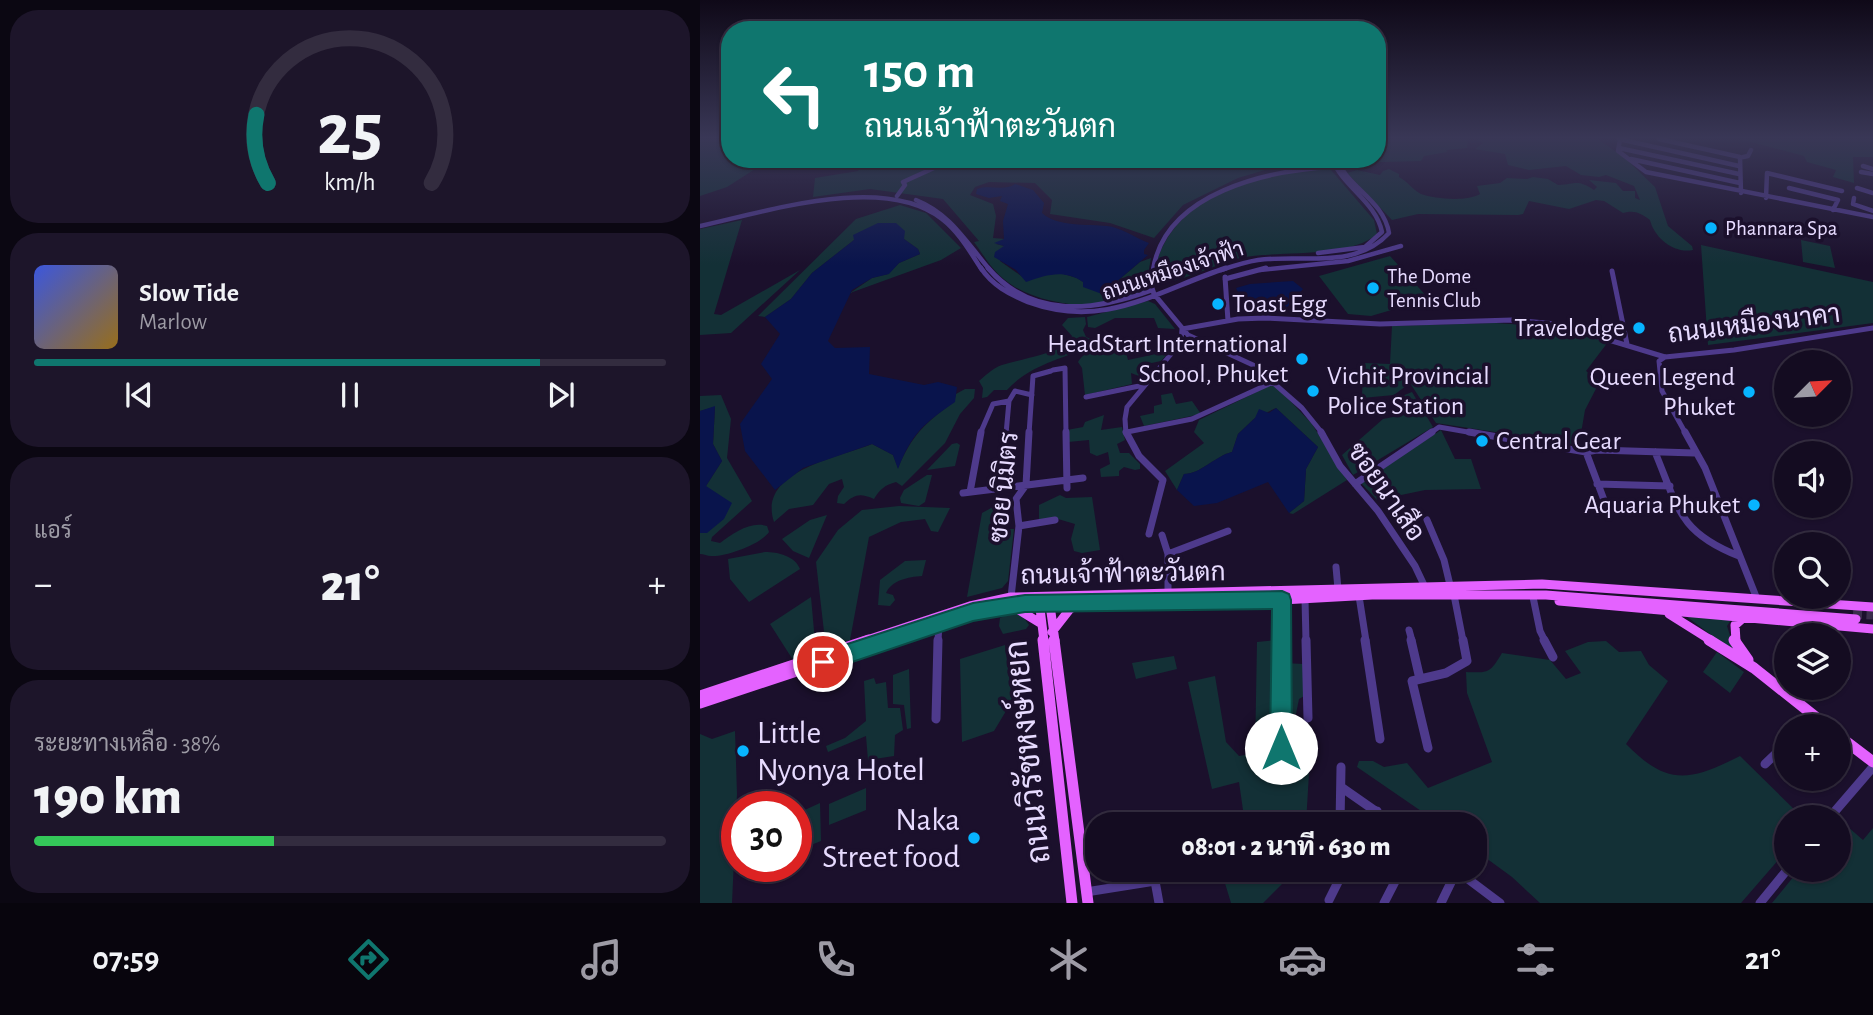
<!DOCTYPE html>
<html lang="th">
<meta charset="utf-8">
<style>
body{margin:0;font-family:"Alegreya Sans",Sarabun,sans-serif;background:#1d152a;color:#f1f3f6;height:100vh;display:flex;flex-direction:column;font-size:26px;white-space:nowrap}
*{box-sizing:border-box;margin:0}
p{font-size:23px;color:#9d9ba5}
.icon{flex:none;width:38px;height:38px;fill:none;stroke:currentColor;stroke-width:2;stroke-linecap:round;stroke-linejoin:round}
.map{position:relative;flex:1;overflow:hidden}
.side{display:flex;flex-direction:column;gap:10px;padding:10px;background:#0b0712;width:700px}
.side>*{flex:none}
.top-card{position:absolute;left:21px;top:21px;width:665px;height:147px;border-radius:28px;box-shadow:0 2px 5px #0004,0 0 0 2px #332c3f;background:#0f766e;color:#fff;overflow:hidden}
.needle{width:46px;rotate:66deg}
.fabs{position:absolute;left:1074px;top:350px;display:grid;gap:14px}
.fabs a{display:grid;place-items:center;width:77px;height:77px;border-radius:50%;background:#140c21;box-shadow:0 2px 5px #0004,0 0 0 2px #332c3f;font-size:35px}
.speed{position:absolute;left:21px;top:791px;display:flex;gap:14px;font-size:35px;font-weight:700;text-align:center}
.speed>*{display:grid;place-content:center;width:91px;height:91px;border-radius:50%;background:#140c21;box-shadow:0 2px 5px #0004,0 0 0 2px #332c3f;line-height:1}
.speed .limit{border:10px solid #d22;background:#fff;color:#111}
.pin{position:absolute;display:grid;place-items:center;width:60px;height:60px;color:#fff;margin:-30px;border:4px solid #fff;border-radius:50%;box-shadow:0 2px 7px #0007}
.me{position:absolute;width:77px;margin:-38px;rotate:0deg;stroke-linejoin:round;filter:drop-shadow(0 0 5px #0008)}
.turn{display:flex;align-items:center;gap:24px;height:147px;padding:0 28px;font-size:32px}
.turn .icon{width:91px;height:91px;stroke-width:2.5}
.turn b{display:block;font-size:49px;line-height:60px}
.big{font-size:52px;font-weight:800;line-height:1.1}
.side .tile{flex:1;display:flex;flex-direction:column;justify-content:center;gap:10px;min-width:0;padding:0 24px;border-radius:28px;background:#1d152a}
.side .dial{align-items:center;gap:0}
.dial svg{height:182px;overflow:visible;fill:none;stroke:#332c3f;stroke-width:7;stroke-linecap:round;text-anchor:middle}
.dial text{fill:#f1f3f6;stroke:none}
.song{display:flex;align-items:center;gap:21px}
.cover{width:84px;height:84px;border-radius:10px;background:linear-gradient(135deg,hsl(230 70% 55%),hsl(40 70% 35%))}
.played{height:7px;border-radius:4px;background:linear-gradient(90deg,#0f766e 80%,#332c3f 80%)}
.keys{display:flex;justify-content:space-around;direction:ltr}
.heat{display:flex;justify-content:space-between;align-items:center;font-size:38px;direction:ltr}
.charge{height:10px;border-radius:5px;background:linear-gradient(90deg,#34c759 38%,#332c3f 0)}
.trip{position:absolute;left:385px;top:812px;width:402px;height:70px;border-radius:28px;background:#140c21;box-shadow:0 2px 5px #0004,0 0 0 2px #332c3f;font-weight:800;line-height:70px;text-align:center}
.dock{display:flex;height:112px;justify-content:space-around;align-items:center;background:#08050d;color:#9d9ba5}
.dock .icon{width:49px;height:49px}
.dock .on{color:#0f766e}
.dock b{font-size:32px;color:#f1f3f6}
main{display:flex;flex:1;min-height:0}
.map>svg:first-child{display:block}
</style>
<main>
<section class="side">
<div class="tile dial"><svg viewBox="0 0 100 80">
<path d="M14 69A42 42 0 1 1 86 69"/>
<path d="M14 69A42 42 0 0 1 9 39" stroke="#0f766e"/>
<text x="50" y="56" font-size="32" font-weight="700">25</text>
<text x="50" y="72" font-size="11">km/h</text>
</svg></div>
<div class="tile">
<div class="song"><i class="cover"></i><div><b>Slow Tide</b><p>Marlow</p></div></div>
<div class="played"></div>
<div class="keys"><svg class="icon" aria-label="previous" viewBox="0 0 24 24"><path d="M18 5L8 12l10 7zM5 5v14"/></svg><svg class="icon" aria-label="pause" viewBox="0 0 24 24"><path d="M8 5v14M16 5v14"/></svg><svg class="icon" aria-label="next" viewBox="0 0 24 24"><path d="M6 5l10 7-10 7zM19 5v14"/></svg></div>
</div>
<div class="tile"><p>แอร์</p>
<div class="heat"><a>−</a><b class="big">21°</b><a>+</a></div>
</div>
<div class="tile"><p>ระยะทางเหลือ · 38%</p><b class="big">190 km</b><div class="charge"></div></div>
</section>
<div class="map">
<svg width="1173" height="903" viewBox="0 0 1173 903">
<rect width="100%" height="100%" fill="#1b102c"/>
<path fill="#133036" d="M0 139H30V159H145L63 164 27 187 0 196Z
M677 139H768L767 148 746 150 747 152 724 156 721 161 644 163 642 159H677Z
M777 139H898L926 159 955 187 968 226 992 246 993 250C973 254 954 237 950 220 940 213 935 210 923 213L904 201 896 200 869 209 829 201 823 214 818 215 718 214 692 220 647 173 657 170 680 175 683 171 689 169 699 174V177C707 181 713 190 721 194 735 199 767 202 780 194L777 186 800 183 807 178 827 179 833 177 848 179 858 185C877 184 877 179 894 190L897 187 889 180 916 183 923 191H935V198L940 200 934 186 906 175 899 177 881 175 866 166 829 170 808 165 805 154 775 149 783 143Z
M1040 139H1173V157H1153L1154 183 1133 177 1136 170 1107 162 1104 156Z
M162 159H603L623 165 572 168 538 178 483 205 454 238 410 223 350 214 352 200 335 183 289 182 275 187 270 195 293 204 296 216 293 238 305 239 296 244 304 246 300 261 324 278 357 272 377 278 402 294 440 262 451 258 445 291C430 296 413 303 398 305 369 307 328 299 305 280 292 270 284 256 274 242L279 241 243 199 170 189 113 197 115 178 158 171Z
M631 170 674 220 677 234C649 259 578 250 540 258 512 265 485 282 456 283 454 271 457 257 463 246 492 189 571 169 631 170Z
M200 205 226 213 261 248 241 260 150 293 172 278 188 274 199 263 220 254 218 249 204 239 154 240 112 273 91 299 65 317 58 316 156 219Z
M42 220 14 314 21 315 100 270 31 333 0 335V229Z
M1101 240 1130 246 1135 268 1103 262Z
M1001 245 1173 282V323L1008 345Z
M690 256 729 299 671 316 648 314 619 276Z
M448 301 455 304 475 329 458 328 454 318H415L395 328 388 327 387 317Z
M385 317 386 324 383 330 386 337 398 342 393 346C363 358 328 366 307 390H294L287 397 282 398 283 388 279 381C285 376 293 368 302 365 323 359 345 355 366 346L372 336 362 325 368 318Z
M795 323 842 326 908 342 886 371 900 381 885 410 879 445 736 423 710 383 694 395 662 398 663 363 690 364 692 326Z
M423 341 428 360 470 351 461 361 447 364 449 368H455L447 379 431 373 432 384 385 395 382 368 378 362C385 349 409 343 423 341Z
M571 385 577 387 612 424 647 480 593 514 589 513 604 501 606 469 618 447 576 408 555 418 538 434 532 452C515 456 501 474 484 474L477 490 465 471 504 443 494 432 499 420Z
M265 389H275L274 398 260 414 245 443 202 486 196 482C185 485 180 489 174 499 160 493 155 494 144 504L137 503 138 496 144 487 142 479 129 484 113 505 89 509 74 522C57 471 138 458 172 444L193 455 198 468C212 435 225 423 254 402L256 394Z
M712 392 733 427 653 475 642 455 683 419 703 415 710 408 697 398Z
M472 393 476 404 492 401 501 414 444 426 440 416 454 413V406L462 404 461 395Z
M21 395 31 419 27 458 52 501 12 537 11 541 20 543C34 533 50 521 67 526L69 532C61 544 26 557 11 556 7 556 4 554 0 554V533H7L6 486 22 461 13 444 15 407 0 411V396Z
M404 415 401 430 422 427 425 440 417 444 420 453H429L440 464V469L435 470 424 467 419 471V476L401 477 400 469 410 464 408 452 397 456 390 453 389 440 368 442 367 430 383 427 385 422Z
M741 430 755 459H771L781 489 725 490 677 500 661 483Z
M257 443 260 445 255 466 227 470 252 444Z
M227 475H232L225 502 219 506 201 503 200 498 204 490Z
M360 495 366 498 392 497 400 550 382 553 374 551 371 539 375 524 358 519 339 520V505Z
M199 506 250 508 238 532 231 531 225 519 201 522 169 537 150 640 126 649 116 562 138 530 162 510Z
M293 507 299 509 303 529H314L308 581 302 588 267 597 282 513Z
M127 515 109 558 93 551 82 539 110 520Z
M65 552C78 552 95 556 100 569L49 602 30 579 28 559Z
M226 560 222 576C208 577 192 580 186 593L193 595 195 600 190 606 178 605 180 580 205 561Z
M111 597 116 653 93 660 70 624Z
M318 610 329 625 326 629 303 634 299 626 300 618Z
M986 616 1031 620 1027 626 1036 654Z
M578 640 584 757 610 756 606 824H545L539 782 512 789 488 682 515 676 526 742 539 756 555 753 557 642Z
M906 641 919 652 941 651 949 665 968 681 926 744C968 787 990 781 1040 756L1102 817H1087V850L1041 903H840L812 877 775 850V824H740L657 767 659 761H673L684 767 707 763 728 788 792 762 767 693 766 672C789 673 790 673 802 653L850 660 866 679 881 673 865 651 888 642Z
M305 645 312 701 294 731 262 742 260 659Z
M1017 652 1044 672 1030 693 1003 672Z
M474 656 477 669 436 679 432 663Z
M584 663 603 664 606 695 599 699 596 714 583 715Z
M209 669 211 728 207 729 204 705 193 704V675Z
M174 678 176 684 186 682 188 708H200L203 730 195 735 194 756 168 760 166 736 128 752 126 746 145 738 166 721 164 681Z
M35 731 37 794 32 903H0V734L12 739Z
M166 788V810L129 825V804Z
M120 803 121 841 96 851V814Z
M1140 820 1163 840 1173 828V903H1072L1099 870H1139Z
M521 870H596L563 903H531Z"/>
<path fill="#09144c" d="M315 184 333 190 344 203 342 213C357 227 388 224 407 226 420 227 436 238 449 243L444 250V254L448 255 402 294 383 287V282C363 269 347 275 326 282L316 270 294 257 295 252 304 246 294 243 304 239 303 221 308 204 300 201 302 196 289 198 276 194 277 189C290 184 303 192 315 184Z
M178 223H196L205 231 204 239 218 249 220 254 199 263 189 274 172 278 152 290 128 341 135 348 170 347 169 374 224 385 238 382 257 387 255 402C223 424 212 433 198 469L193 455 172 444 103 468 75 490 45 451 40 424 72 379 61 364 80 334 65 317 91 299 112 273 154 240 153 235Z
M593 281 603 289 583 312 548 313 536 288 550 284Z
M15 406 13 444 22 461 6 486 32 503 24 519 7 533H0V411Z
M576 408 618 447 606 469 604 501 589 513 568 482 517 503 494 506 477 490 484 474C501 474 515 456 532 452L538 434 555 418 559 409 569 413Z"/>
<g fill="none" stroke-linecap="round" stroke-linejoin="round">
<path stroke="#3a2e4c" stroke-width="9" stroke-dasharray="9 4.5" stroke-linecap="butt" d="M1153 614 1173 615"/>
<path stroke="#4e3a8c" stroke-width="4.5" d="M919 139 1039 166
M920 139 918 151 946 172 1173 217
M959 139 1040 157 1041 193
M919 148 1039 174
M1043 157 1048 156 1051 150
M931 159 1040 183
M1163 166 1173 169
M1161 172 1173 174
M1089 188 1138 200 1133 210
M1157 188 1173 193
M197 196 205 185 203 182 245 163 289 166 313 159
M1066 198 1067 173 1142 191
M1154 198 1153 204 1173 211
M216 200C251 214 266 242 290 270
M0 226C65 212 184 173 242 219 259 232 270 252 282 270
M618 253 665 247 682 232C676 202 643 187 632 159
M453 270C465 192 569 170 634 167
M521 270C533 266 545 262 558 260 603 254 655 270 689 233 684 201 649 188 636 159
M560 270 648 261 701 246"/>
<path stroke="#4e3a8c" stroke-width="5" d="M281 268C292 285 309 294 328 302 405 330 456 291 526 268
M288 268C333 320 395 311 452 290
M454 268 451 285 454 294 488 335 553 365 602 408 623 434
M912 271 927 344
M525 277 528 321
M525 279 566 268
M482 329 538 319 565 318 680 324 812 320 856 324 965 357 1034 350 1173 328
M965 357 959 361 962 391 986 434
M353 370 365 368 366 434
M386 397 444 385
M427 432 492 419 573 382
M280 434 293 404 309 401
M306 434 309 401 315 391 332 395
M329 434 333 376 351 371
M426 434 425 419 427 407 481 342 482 329
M729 434 739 427 779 434"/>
<path stroke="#4e3a8c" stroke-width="7" d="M366 432 367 488
M426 432 439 456 463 480 449 534
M621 432 640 466 678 511 715 566 724 585
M769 432 886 452 897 450 995 453
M985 432 1005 468 1057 599
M886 452 904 500
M955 452C978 507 978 532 1039 556
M655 484 732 432
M897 484 970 486
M300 487 306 432
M270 492 281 432
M263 493 383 478
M727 520 744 560 750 585
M319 526 355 520
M462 535 468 554V594
M468 554 528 531
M636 567 638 589
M754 595 763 641
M659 596 666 641
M311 597 319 526 316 499 326 485 329 432
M833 597 840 631 845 641
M605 599 606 641
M1126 624 1130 635
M709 630 712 641
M238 641 239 623
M582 641V600"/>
<path stroke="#4e3a8c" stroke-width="9" d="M606 640 608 718
M665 640 680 739
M711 640 720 679
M844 640 853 657
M1139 661 1145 677
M236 719 238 640
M1104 726 1114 716
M581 748 582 640
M728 748 712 681 746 673 767 661 763 640
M1065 764 1087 743
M641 787 694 824
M1130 817 1173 767
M640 824 641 767
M670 824 677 811
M756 870 800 903
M386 892 455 881 459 903
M629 900 644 870
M684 903 701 870
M741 903 757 870
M1060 903 1087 870"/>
<path stroke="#e462ff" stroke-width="9" d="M349 598 355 641
M339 600 344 641
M859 601 1173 629
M311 605 340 623
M969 614 1012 641
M352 632 370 609 377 605
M164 641 270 606 311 597 842 584 1173 607
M185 641 273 612 325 603 582 600 672 595H846L1156 619
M1036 641 1035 625 1043 618"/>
<path stroke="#e462ff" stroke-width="11" d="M343 640 372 903
M354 640 388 903
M1009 640 1054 668 1127 726
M1034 640 1048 660
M0 696 169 640
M0 703 190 640
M1139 736 1173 762"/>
</g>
<linearGradient id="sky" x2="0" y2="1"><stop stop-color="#0f0918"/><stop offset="0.52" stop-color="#393756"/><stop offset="1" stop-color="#393756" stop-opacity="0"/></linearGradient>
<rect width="1173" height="265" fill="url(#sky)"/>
<path fill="#0f766e" stroke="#0a4d48" stroke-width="2" d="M582 591 589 594 591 600 592 748 589 756 581 759 573 756 570 748 572 609 325 612 273 621 123 672 116 669 113 662 116 655 123 652 273 603 325 595Z"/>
<g fill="#07b4ff" stroke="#1b102c" stroke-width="2.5">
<circle cx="1011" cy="228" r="7"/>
<circle cx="673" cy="288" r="7"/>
<circle cx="518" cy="304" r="7"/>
<circle cx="939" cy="328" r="7"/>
<circle cx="602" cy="359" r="7"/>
<circle cx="613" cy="391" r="7"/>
<circle cx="1049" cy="392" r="7"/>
<circle cx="782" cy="441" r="7"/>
<circle cx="1054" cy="505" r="7"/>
<circle cx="43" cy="751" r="7"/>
<circle cx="274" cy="838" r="7"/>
</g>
<g text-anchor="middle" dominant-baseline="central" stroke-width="7" stroke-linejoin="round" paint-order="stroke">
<g font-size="21" fill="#e7dbff" stroke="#1b102c" text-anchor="start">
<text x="1025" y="228">Phannara Spa</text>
<text x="687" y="276">The Dome<tspan x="687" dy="24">Tennis Club</tspan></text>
</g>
<g font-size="21" fill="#e7dbff" stroke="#1b102c">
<text transform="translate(473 271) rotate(-18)">ถนนเหมืองเจ้าฟ้า</text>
</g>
<g font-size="26" fill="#e7dbff" stroke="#1b102c" text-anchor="end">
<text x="532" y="304" text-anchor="start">Toast Egg</text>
<text x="925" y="328">Travelodge</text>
<text x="588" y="344">HeadStart International<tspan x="588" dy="30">School, Phuket</tspan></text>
<text x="627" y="376" text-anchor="start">Vichit Provincial<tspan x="627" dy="30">Police Station</tspan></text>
<text x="1035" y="377">Queen Legend<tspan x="1035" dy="30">Phuket</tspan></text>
<text x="796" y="441" text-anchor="start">Central Gear</text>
<text x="1040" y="505">Aquaria Phuket</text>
</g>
<g font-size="26" fill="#e7dbff" stroke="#1b102c">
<text transform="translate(1054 324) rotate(-7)">ถนนเหมืองนาคา</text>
<text transform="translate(304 487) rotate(-84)">ซอย นิมิตร</text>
<text transform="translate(686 492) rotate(55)">ซอยนาเสือ</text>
<text transform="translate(423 574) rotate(-1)">ถนนเจ้าฟ้าตะวันตก</text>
</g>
<g font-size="32" fill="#e7dbff" stroke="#1b102c" text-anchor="start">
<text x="57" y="733">Little<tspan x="57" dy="37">Nyonya Hotel</tspan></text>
<text x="260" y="820" text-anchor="end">Naka<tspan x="260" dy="37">Street food</tspan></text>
</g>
<g font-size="32" fill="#e7dbff" stroke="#1b102c">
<text transform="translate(328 752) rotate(-96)">ถนนวิรัชหงษ์หยก</text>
</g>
</g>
</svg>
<div class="fabs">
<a><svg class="needle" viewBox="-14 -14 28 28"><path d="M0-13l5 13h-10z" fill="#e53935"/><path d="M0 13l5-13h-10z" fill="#9d9ba5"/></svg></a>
<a><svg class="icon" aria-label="sound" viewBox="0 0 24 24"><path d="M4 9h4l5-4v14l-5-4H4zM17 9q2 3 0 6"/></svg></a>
<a><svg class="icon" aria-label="search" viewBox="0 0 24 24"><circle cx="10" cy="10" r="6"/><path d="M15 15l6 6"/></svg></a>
<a><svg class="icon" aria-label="layers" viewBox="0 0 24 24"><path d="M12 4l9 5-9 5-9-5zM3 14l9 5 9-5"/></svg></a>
<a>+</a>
<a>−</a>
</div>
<div class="speed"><div class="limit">30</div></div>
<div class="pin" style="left:123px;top:662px;background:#d93025"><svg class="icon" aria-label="arrive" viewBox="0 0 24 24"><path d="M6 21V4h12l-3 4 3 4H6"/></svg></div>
<svg class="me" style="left:581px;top:748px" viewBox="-20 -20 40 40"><circle r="19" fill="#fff"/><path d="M0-13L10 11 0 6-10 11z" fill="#0f766e"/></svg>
<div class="trip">08:01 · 2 นาที · 630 m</div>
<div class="top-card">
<div class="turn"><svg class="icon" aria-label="left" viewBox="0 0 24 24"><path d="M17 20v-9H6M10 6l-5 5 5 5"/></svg><div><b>150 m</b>ถนนเจ้าฟ้าตะวันตก</div></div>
</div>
</div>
</main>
<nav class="dock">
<b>07:59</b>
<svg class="icon on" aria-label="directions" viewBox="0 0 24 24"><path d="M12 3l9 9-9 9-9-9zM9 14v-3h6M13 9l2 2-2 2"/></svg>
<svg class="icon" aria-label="music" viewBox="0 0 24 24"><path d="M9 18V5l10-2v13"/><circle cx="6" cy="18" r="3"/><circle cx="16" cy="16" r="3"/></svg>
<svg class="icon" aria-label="phone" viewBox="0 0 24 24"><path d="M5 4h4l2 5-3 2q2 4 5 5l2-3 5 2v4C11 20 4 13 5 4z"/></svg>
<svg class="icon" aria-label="climate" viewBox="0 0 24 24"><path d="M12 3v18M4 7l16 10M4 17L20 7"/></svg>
<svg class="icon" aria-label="car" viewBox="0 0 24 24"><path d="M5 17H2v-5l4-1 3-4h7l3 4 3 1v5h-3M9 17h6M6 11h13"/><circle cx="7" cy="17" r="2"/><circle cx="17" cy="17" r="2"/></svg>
<svg class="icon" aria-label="filters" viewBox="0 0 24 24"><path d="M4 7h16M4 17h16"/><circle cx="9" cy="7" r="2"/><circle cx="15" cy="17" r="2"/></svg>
<b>21°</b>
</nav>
